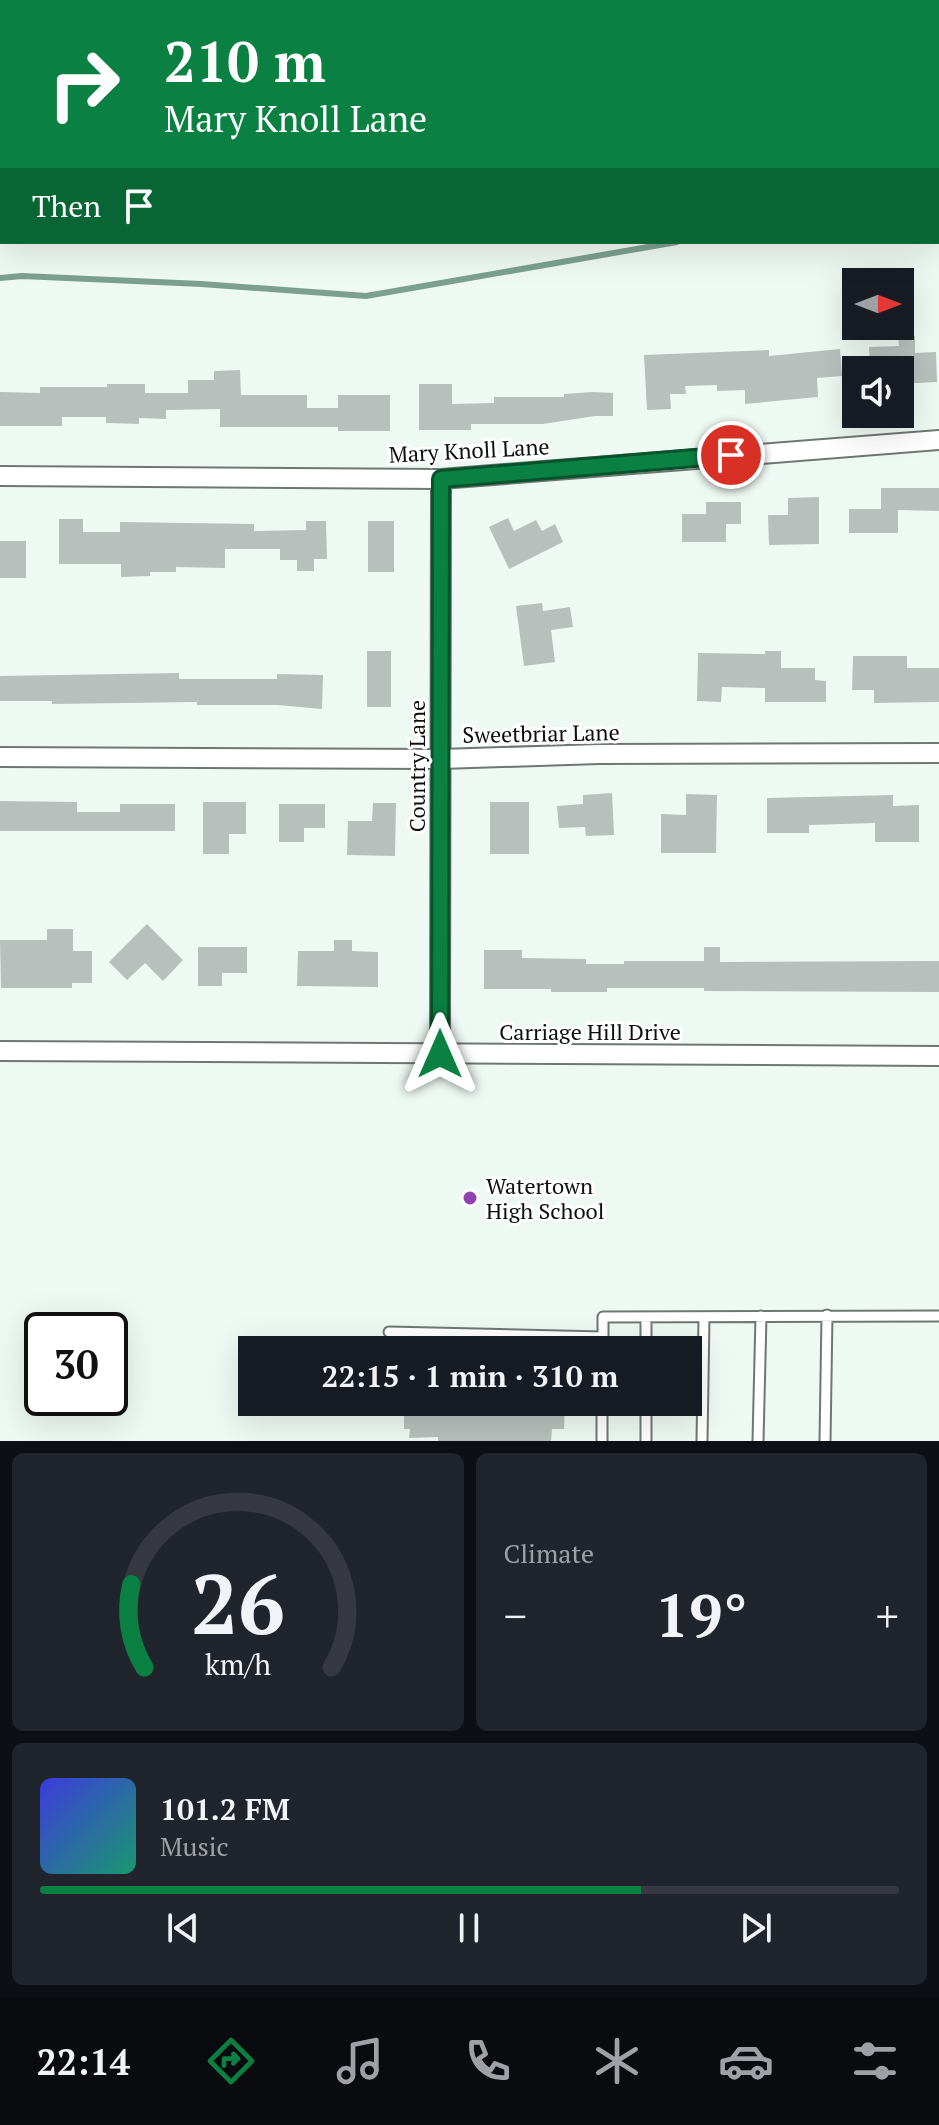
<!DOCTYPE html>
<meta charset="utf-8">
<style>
body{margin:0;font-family:"PT Serif",serif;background:#20242c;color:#f1f3f6;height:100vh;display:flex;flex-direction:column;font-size:30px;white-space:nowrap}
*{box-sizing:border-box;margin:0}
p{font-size:26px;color:#9ea1a6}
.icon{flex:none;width:44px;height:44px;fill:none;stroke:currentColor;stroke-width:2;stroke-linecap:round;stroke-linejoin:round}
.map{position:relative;height:1441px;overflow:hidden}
.panel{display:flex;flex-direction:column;gap:12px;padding:12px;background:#0d0f14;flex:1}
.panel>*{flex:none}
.guide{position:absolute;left:0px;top:0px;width:940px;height:244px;box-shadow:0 8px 32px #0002;background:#0b8043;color:#fff;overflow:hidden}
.needle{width:52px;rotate:90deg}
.buttons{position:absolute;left:842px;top:268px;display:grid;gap:16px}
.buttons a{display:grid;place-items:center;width:72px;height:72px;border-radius:0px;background:#171b24;box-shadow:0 8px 32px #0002;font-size:40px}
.speed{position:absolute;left:24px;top:1312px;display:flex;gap:16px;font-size:40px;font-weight:700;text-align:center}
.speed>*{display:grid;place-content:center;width:104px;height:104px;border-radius:50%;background:#171b24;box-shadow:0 8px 32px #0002;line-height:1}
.speed .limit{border:4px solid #111;border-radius:12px;background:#fff;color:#111}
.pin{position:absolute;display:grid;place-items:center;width:68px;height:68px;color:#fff;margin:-34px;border:4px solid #fff;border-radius:50%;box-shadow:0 2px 8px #0007}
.me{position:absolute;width:88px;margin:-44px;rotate:0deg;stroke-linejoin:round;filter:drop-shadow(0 0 6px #0008)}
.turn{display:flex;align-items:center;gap:28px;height:168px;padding:0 32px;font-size:36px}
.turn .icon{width:104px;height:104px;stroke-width:2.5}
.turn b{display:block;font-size:56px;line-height:68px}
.then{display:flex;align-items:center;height:76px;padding:0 32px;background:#0003;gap:16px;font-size:30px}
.big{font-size:60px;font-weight:700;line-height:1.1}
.panel .card{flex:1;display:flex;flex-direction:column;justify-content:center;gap:12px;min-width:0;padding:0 28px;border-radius:12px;background:#20242c}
.panel .dial{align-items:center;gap:0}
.dial svg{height:208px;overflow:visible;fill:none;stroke:#363941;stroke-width:7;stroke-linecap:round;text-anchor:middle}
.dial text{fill:#f1f3f6;stroke:none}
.song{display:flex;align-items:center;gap:24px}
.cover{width:96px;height:96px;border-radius:12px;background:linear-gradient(135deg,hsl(240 70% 55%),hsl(160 70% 35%))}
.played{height:8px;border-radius:4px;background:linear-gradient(90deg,#0b8043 70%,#363941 70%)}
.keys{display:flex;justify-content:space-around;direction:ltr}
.heat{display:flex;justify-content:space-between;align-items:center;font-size:44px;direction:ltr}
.panel .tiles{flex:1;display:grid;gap:12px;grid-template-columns:1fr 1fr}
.card:last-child{grid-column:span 2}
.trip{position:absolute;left:238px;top:1336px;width:464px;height:80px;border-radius:0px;background:#171b24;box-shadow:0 8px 32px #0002;font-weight:700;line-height:80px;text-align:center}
.tab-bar{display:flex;height:128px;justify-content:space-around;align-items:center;background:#090b0e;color:#9ea1a6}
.tab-bar .icon{width:56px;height:56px}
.tab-bar .current{color:#0b8043}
.tab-bar b{font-size:36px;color:#f1f3f6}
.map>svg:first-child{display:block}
</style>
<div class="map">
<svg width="939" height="1441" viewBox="0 0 939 1441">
<rect width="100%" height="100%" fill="#eff9f4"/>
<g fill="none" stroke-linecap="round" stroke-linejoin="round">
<path stroke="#7ba08f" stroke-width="6" d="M938 196H939
M0 278 22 276 201 284 366 296 677 242"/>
</g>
<path fill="#b7c0bc" d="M898 336H915V353L936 352 937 382 900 384V370H870L869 347 899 346Z
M840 349 842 376 817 378 818 397 745 404V390L717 391V385L685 386 686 394H670L671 409 647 410 644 355 769 350V356Z
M240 370 241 395H307V408H338V395H390V431H338V427H220V409L166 410V419L139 418V424L106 423V417H62V426H0V392L40 393V387H107V384H145V393H188V380H214V371Z
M419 384H452V404L494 403V397H564V394L593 392 613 393V416H595L543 424H471V430H419Z
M881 488H939V511L898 510V533H849V509H881Z
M819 497V544L769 545 768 515H788V498Z
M706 502H741V524H726V542H682V514H706Z
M508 518 514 531 536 520 542 531 555 524 563 542 509 569 489 527Z
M59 519H83V532H120V522L254 524V531L306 530V521H326L327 559H314V571H297V560H280V549H225V568L176 567V572H150V576L121 577V564H59Z
M368 521H394V572H368Z
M0 541H26V578H0Z
M542 603 543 611 570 607 573 627 551 630 555 662 524 666 516 606Z
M367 651H391V707H367Z
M765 651H781V668H815V680L826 681V702H765V688L722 687 721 702 697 701 698 653 765 654Z
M853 656H907V668H939V702L874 703V690H852Z
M179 673V679H277V674L323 675 322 709 277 705H197V702L52 704V701H0V676Z
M612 793 614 835 586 836 585 827 559 828 557 806 583 804V795Z
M686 794 717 795 716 853H661V814L686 815Z
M893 795V806L919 805V842H875V823L809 825V833H767V798Z
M0 801 77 802V812H120V804H175V831H0Z
M203 802H246V834H229V854H203Z
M490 802H529V854H490Z
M373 803H396L395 856 347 855 348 821H372Z
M279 804H325V828H304V842H279Z
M147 924 183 960 163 981 145 963 127 980 109 962Z
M47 929H73V951H92V983H72V988H1L0 940H47Z
M334 940H352V951L378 952V987L297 986 298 951H334Z
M198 947H247V973H222V986H198Z
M704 947H720V962L939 961V992L704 991V988H607V992H551V989H484V950H522V958L586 959V964H624V961H704Z
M404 1402H565L564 1429H552L551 1441H438V1437L409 1438 410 1429H404Z"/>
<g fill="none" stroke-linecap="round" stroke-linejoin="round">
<g stroke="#6f7773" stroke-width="13">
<path id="service" d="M133 2 134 0
M0 130 2 128
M389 1332 603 1337
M603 1350V1317L939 1316
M646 1350V1317
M602 1441V1402
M646 1441V1402
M702 1441 704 1317
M758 1441 761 1316
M825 1441 827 1315"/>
</g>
<g stroke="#6f7773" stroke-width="22">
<path id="minor" d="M0 476 441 479 939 440
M0 757 441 759 599 754 939 753
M0 1051 939 1056
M440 1054 441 479"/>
</g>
<use href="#service" stroke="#fff" stroke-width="9"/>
<use href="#minor" stroke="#fff" stroke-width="18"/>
</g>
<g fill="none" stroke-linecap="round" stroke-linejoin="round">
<g stroke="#07532c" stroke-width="20">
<path id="route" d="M440 1054 441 479 731 455"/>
</g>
<use href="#route" stroke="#0b8043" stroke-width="14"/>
</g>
<circle fill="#9141b1" stroke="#fff" stroke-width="3" cx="470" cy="1198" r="8"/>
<g text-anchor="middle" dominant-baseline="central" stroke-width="6" stroke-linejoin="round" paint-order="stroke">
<g font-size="22" fill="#0c0f0e" stroke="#fff">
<text transform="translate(469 450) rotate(-3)">Mary Knoll Lane</text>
<text transform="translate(541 733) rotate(-1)">Sweetbriar Lane</text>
<text transform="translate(416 766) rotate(-90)">Country Lane</text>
<text x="590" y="1031">Carriage Hill Drive</text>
</g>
<g font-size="22" fill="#0c0f0e" stroke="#fff" text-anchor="start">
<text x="486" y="1185">Watertown<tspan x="486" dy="25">High School</tspan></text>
</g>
</g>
</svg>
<div class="buttons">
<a><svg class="needle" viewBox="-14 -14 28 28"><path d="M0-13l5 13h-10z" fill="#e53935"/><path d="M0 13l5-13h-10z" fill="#9ea1a6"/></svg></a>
<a><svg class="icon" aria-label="sound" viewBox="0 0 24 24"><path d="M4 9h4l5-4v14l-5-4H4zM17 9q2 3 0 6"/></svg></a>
</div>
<div class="speed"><div class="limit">30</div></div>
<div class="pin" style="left:731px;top:455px;background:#d93025"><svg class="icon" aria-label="arrive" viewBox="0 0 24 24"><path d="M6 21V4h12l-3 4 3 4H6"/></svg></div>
<svg class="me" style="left:440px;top:1054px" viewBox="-20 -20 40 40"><path d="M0-17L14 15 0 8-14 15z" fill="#0b8043" stroke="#fff" stroke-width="4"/></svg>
<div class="trip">22:15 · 1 min · 310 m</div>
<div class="guide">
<div class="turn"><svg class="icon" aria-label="right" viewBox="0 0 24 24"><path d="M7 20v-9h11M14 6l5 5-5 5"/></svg><div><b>210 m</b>Mary Knoll Lane</div></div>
<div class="then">Then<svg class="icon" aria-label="arrive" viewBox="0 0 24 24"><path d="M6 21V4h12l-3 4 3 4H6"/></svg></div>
</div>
</div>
<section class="panel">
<div class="tiles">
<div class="card dial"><svg viewBox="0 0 100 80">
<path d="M14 69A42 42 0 1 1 86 69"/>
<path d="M14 69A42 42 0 0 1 9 37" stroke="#0b8043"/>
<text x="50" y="56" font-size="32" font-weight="700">26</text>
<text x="50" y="72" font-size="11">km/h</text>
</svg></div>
<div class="card"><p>Climate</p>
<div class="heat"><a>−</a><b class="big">19°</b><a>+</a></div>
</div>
<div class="card">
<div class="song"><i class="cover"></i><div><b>101.2 FM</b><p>Music</p></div></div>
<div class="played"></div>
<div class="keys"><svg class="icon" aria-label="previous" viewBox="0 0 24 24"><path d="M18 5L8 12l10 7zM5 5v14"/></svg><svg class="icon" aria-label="pause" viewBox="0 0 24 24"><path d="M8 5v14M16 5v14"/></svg><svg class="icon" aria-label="next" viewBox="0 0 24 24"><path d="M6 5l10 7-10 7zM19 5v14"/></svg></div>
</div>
</div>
</section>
<nav class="tab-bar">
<b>22:14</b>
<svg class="icon current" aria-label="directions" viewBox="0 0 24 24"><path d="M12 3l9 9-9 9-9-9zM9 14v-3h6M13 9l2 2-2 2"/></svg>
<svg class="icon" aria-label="music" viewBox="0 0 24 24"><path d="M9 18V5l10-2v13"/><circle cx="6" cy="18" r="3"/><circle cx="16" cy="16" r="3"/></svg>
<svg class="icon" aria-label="phone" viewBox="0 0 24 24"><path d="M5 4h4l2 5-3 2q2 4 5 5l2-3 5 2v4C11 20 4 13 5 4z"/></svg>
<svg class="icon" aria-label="climate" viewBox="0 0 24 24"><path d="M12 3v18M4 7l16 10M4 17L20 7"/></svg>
<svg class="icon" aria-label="car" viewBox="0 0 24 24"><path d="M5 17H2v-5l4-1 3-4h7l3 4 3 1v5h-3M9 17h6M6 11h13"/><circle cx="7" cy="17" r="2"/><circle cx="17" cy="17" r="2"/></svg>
<svg class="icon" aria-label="filters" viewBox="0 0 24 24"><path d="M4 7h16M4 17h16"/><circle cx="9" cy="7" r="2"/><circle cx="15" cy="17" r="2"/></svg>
</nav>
